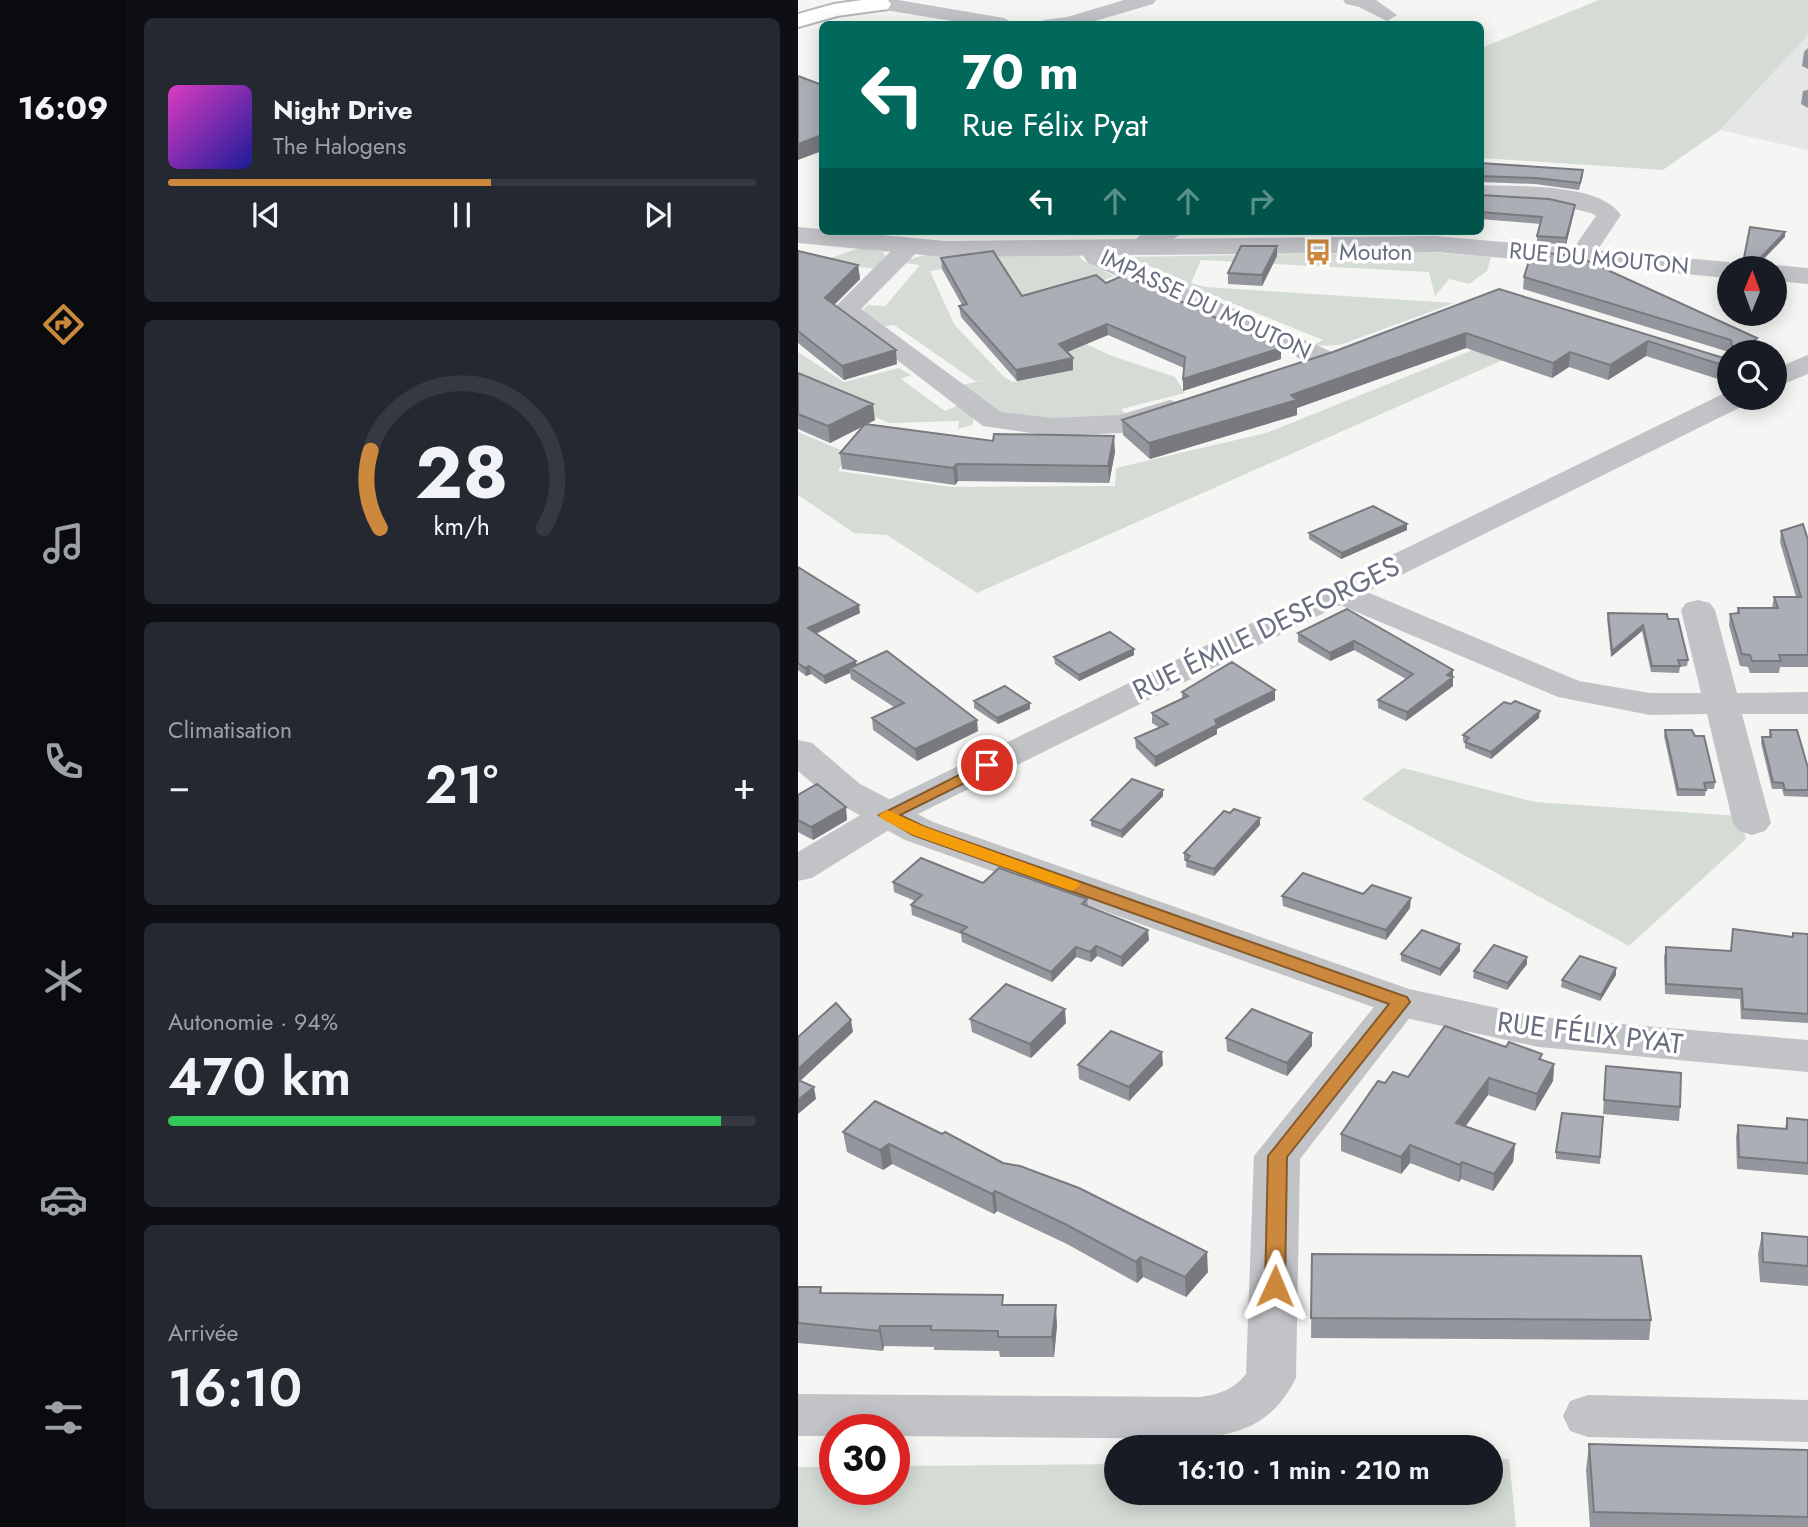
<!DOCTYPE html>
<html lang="fr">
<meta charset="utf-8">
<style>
body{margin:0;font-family:Jost,sans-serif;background:#242831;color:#f1f3f6;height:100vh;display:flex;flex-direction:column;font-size:26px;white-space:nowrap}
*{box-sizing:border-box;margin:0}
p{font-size:23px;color:#9ea1a6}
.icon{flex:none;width:38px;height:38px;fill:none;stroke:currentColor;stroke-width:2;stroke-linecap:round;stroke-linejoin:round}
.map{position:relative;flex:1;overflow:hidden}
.side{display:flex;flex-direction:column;gap:18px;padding:18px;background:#0d0f14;width:672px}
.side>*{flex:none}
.hud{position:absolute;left:21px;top:21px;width:665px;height:214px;border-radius:10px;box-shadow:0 4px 18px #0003;background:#00695c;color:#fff;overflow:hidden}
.needle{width:46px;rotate:1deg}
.controls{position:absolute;left:919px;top:256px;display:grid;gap:14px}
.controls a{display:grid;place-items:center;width:70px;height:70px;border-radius:50%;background:#171b24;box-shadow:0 4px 18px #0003;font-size:35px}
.speed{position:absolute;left:21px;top:1414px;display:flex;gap:14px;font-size:35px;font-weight:700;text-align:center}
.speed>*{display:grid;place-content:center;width:91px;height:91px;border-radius:50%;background:#171b24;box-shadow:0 4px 18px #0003;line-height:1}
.speed .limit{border:10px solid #d22;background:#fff;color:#111}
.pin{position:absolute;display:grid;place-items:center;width:60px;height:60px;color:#fff;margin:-30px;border:4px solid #fff;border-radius:50%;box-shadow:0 2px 7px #0007}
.me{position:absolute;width:77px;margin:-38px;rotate:1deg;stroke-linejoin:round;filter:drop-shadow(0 0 5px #0008)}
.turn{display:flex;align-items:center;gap:24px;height:147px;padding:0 28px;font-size:32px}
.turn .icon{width:91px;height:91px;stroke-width:2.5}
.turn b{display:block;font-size:49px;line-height:60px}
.lanes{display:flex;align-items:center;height:66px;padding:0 28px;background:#0003;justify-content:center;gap:35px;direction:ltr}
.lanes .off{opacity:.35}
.big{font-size:52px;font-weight:600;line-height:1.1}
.side .card{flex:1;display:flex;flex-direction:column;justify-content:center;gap:10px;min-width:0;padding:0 24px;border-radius:10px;background:#242831}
.side .dial{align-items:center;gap:0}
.dial svg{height:182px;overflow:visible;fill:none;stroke:#363941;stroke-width:7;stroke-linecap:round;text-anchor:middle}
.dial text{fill:#f1f3f6;stroke:none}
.song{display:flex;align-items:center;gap:21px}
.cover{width:84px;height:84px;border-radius:10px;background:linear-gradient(135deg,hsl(310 70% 55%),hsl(240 70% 35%))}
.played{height:7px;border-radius:4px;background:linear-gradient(90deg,#cc893d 55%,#363941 55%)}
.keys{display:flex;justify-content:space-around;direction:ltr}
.heat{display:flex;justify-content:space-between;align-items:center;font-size:38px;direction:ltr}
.charge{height:10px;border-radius:5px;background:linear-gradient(90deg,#34c759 94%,#363941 0)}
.trip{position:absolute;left:306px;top:1435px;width:399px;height:70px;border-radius:35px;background:#171b24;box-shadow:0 4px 18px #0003;font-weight:600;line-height:70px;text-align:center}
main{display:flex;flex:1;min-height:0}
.tab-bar{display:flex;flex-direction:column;width:126px;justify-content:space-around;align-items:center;background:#090b0e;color:#9ea1a6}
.tab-bar .icon{width:49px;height:49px}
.tab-bar .current{color:#cc893d}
.tab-bar b{font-size:32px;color:#f1f3f6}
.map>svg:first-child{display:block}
</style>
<main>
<nav class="tab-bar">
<b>16:09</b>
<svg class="icon current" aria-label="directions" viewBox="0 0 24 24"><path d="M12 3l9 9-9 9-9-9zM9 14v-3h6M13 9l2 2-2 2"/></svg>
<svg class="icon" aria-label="music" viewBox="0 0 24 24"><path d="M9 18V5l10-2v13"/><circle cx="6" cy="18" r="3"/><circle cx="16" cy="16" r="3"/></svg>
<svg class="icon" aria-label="phone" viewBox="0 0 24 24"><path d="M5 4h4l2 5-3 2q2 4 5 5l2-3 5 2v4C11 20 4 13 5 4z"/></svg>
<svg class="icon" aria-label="climate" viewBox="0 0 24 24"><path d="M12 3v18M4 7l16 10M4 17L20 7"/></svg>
<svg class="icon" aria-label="car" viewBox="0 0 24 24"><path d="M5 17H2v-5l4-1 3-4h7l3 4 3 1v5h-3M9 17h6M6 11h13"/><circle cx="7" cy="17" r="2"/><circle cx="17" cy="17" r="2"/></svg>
<svg class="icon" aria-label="filters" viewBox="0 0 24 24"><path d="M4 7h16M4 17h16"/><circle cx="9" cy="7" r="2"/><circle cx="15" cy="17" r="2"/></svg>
</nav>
<section class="side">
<div class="card">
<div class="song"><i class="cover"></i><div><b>Night Drive</b><p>The Halogens</p></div></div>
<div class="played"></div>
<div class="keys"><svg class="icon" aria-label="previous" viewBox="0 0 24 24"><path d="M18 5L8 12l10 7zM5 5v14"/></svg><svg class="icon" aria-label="pause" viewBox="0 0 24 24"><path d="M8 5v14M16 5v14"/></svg><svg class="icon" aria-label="next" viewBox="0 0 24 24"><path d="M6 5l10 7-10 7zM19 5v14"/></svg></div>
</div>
<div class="card dial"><svg viewBox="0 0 100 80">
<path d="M14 69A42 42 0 1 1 86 69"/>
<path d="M14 69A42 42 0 0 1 10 35" stroke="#cc893d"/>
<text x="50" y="56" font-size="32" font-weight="700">28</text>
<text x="50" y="72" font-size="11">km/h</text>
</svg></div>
<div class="card"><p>Climatisation</p>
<div class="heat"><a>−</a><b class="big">21°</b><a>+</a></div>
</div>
<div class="card"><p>Autonomie · 94%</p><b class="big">470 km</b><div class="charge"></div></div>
<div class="card"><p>Arrivée</p><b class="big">16:10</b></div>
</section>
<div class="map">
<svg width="1010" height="1527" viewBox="0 0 1010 1527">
<rect width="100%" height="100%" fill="#f5f5f3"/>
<path fill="#e5e6e6" d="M1010 35V150L922 130Z"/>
<path fill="#d5dcd5" d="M801 0H1010V35L922 130 865 170 683 158V48Z
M64 247 86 252 87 257 77 269 21 262Z
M628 252 693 257 689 271 671 284 651 279 637 296 631 272 403 260 393 283 408 287 656 303 542 345 514 346 525 340 414 295 401 299 370 286 387 281 330 257Z
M280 254 284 260 316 276 265 296 273 337 314 356 377 377 387 393 323 409 330 417 243 420 199 414 160 386 185 380 177 381 96 325 78 328 60 313 70 305 87 306 122 265 106 263C124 250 170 251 187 263L132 271 156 324 206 377 215 382 270 370 196 255Z
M786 324 179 593 89 535 56 533 0 495V432L50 453 40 471 153 487 317 486 318 468 468 433 737 325Z
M0 352 46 382 101 368 113 375 103 379 147 411 161 405 176 418 174 425 160 429 161 421 92 423 0 387Z
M605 768 737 802 942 816 948 839 831 946 564 799Z
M693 1459H711L718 1527H0V1467H37V1489H96V1466L318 1464V1493H693Z"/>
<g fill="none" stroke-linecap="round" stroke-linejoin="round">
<g stroke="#b5b7bb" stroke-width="4">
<path id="primary" d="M64 0H90L93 4 90 9 39 16 0 27V14L36 4Z"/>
</g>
<path fill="#c2c3c7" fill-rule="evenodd" d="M80 0H100L206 18 216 24H172L87 10 80 8 77 4Z
M326 0H358L355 4 287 24H243L246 20 269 17Z
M545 0H578L599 15 589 21 561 7 548 4Z
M682 185C719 187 801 182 823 215L792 261H774L770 256 798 216 793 213 751 203 682 199Z
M351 231H385C377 242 362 242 354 253H336L332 248 341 236Z
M111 239 120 242 124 247 63 309 203 412 254 418 321 415 372 400 382 403 387 409 382 415 323 433 254 436 185 426 34 310 102 242Z
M293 240 302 243 309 253 534 352 538 358 534 364 524 366 514 364 290 263 280 248 284 243Z
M1010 355V374L976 388V369Z
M931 391V397H955L951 403 569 592 781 681 852 693H903L883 610 888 603 900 600 912 603 917 610 939 693 1010 692V714H944L973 823 967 831 954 835 941 831 935 823 909 714 852 715 760 697 542 605 102 823 14 878 0 881V852L76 807Z
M603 988 618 992 624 1002 502 1159 498 1378C476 1421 449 1432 402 1439L96 1436V1430H37V1436H0V1394L402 1397C422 1394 435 1390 448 1374L456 1156 588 992Z
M790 1395 1010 1400V1442L790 1437 772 1431 765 1416 772 1401Z"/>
<path fill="#c2c3c7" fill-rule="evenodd" d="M0 227 147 241 637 236 931 262 943 268H931V278L637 252 147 257 0 243Z
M976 265 1010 268V284L976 281V268H966Z
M0 740 14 743 62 784 135 822 611 989 741 1017 1010 1040V1072L741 1047 603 1017 107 840 34 800 0 771Z"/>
<use href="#primary" fill="#fff" fill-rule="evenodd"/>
</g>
<path fill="#94969d" d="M1010 48V69L1004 66 1006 52Z
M1010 90V108L1003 104 1005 91Z
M682 163 785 170V176L781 190 737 184 682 182Z
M682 195 777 205 776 212 768 245 739 242V236L743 224 682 219Z
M454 231H491L489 235H455Z
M0 251 60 265 62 279 36 305 99 364 46 380 0 343Z
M479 256 464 286 430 284V273Z
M143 258 224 296 308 283 483 348V359L385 391V379L386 368 310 335 269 352 275 370 219 381 163 317 161 306 164 305 144 269Z
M726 277 959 338 958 351 931 352 725 289Z
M701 289 929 359 927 374 920 379 848 356 810 380 771 367 754 378 668 348 499 408V415L352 459 325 435 324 420 535 352Z
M0 373 77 420 69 424 195 441 317 452 311 483 160 481 157 485 44 469 42 453 66 426 32 443 0 429Z
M609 524V530L543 559 511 539V533Z
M983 531 1010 540V667H982L981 673H952L950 667 942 666 931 625 932 614 939 613 940 608H974L976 597H998L982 542Z
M0 567 62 613 18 634 58 665 180 731 119 761 75 730 74 718 96 707 53 679 52 673 27 684 13 674 8 676 0 670Z
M549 609 655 670V686L608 721 580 708V700L608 679 556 650 532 661 500 642V633Z
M810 613 870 619 890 660 889 666 882 667 881 673 853 672 844 631 813 657 809 619Z
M336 649V655L281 681 257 664 256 657Z
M477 690V700L419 729V734L357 767 338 748 337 738 362 728 354 723V713L384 699V692Z
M176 701 232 709 200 724 176 708Z
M741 718 693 759 667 748V742L665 741V735Z
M867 730 917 782 916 789H908L907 796H879L866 736Z
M972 730 1010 768V797L986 796 984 789H974L963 743 964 737H971Z
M365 790V796L324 838 293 826V820Z
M0 795 49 820 15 840 0 832Z
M462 825 416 876 388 867V861L386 860V853Z
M95 882 185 883 289 899 290 906 351 940 324 967 299 956 293 962 278 957 254 982 164 942 163 934 114 915 113 905 117 901 96 892Z
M565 894 612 908 588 940 485 906 484 896Z
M995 933 1010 934V1023L943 1019 942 999 867 994 866 957 868 947 932 951 994 937Z
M662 944V951L642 976 603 961V954Z
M729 957V964L709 990 675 978 676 971Z
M818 968V975L802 1001 763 987 764 980Z
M172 1019 268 1023 233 1058 174 1032Z
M514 1033V1046L489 1076 429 1051 428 1038Z
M708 1047 744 1054 743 1059 756 1064 755 1081 737 1111 690 1095 668 1126 717 1144 715 1162 695 1191 663 1179 661 1182 612 1163 603 1174 543 1151V1134L587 1083Z
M280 1065H365L331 1101 281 1079Z
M808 1066 882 1107 881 1121 805 1114Z
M77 1101 410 1272 388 1297 345 1277 339 1283 269 1244 199 1211 196 1214 94 1164 85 1170 49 1152 45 1132Z
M805 1117 802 1164 758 1159V1152Z
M989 1118 1010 1120V1175L939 1169 938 1137 940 1125 987 1129Z
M964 1233 1010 1237V1286L962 1282 960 1254Z
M514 1254 853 1320 851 1340 513 1338Z
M0 1287H23L24 1293 207 1305 259 1325 256 1357H202L201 1351 136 1350V1347L86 1346 85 1351 0 1343Z
M791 1444 1010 1450V1527H792L788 1470Z"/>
<path fill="#787a7f" d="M24 135V151L0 160V144Z
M777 205 776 212 768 245V238Z
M987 232V237L957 268H953Z
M479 246V256L464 286V275Z
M60 265 62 279 29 312 27 298Z
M309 324 310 335 262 355 261 344Z
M668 333V348L499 408V415L352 459 351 443 493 395Z
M959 338 957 352H941Z
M850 341 848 356 810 380 812 365Z
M483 348V359L385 391V379Z
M98 350 99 364 46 380 44 366Z
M772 352 771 367 754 378 755 363Z
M275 358V370L219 381 218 370Z
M929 359 927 374 920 379 921 364Z
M75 404 77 420 32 443 30 426Z
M316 436 317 452 311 483 310 466Z
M159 464 160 481 157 485 155 468Z
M609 524V530L543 559 544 553Z
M61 605 62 613 11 636 10 628Z
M845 625 844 631 813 657 814 651Z
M556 641V650L532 661V653Z
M336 649V655L281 681V675Z
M58 661 59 670 52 668V673L27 684 26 676Z
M11 666 13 674 8 676 7 668Z
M655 670V686L608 721 609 712Z
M477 690V700L419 729V734L357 767V757L417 720Z
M232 703V709L200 724 199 718Z
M742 711 741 718 693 759V752Z
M179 720 180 731 119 761 117 749Z
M365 790V796L324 838 323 831Z
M48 807 49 820 15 840 13 827Z
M462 818V825L416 876V869Z
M613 898 612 908 588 940V930Z
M350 930 351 940 324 967 323 957Z
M662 944V951L642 976V969Z
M298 946 299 956 293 962 292 952Z
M278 947V957L254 982 253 972Z
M729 957V964L709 990 710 983Z
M818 968V975L802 1001 803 995Z
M267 1009 268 1023 233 1058 232 1044Z
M53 1020 55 1032 0 1083V1069Z
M514 1033V1046L489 1076V1063Z
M364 1052 365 1065 331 1101V1087Z
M756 1064 755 1081 737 1111 739 1094Z
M691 1078 690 1095 657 1140 658 1123Z
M16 1087 18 1099 0 1114V1100Z
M91 1144 94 1164 85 1170 82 1150Z
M717 1144 715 1162 695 1191 696 1174Z
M612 1145V1163L603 1174V1157Z
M664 1162 663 1179 661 1182 662 1165Z
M197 1191 199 1211 196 1214 194 1194Z
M409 1252 410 1272 388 1297 387 1277Z
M343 1257 345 1277 339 1283 338 1262Z
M258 1305 259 1325 256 1357 254 1337Z
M82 1326 86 1346 85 1351 81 1331Z"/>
<path fill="#acaeb6" stroke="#787a7f" stroke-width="2" d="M0 76 24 85V135L0 144Z
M682 163 785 170 782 183 738 178 682 176Z
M682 195 751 199 777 205 768 238 739 236 744 217 682 212Z
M952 227 987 232 953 268H944Z
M443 246H479L464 275 430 273Z
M0 251 60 265 27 298 98 350 44 366 0 331Z
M195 251 224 296 298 275 308 283 326 275 483 348 385 379 387 357 309 324 261 344 275 358 218 370 161 306 169 304 143 258Z
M734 251 781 257 959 338 941 352H935L933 340 726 277Z
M701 289 929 359 921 364 850 341 812 365 772 352 755 363 668 333 493 395 499 400 351 443 324 420 535 352Z
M0 373 75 404 30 426 0 414Z
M67 424 195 441 196 434 316 436 310 466 159 464 155 468 42 453Z
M575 506 609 524 544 553 511 533Z
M1005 524 1010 540V655H981L983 661H954L952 655 944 654 932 614 941 613 940 608H980L976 597H1003L983 531Z
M0 567 61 605 10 628 58 661 26 676 11 666 7 668 0 663Z
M549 609 655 670 649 675 655 677 609 712 580 700 615 674 556 641 532 653 500 633Z
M810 613 869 614 870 619H880L890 660H880L882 666H854L845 625 814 651Z
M312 632 336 649 281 675 256 657Z
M89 651 179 720 117 749 74 718 106 703 52 668Z
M434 662 477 690 417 720 419 725 357 757 337 738 370 724 354 713 390 696 384 692Z
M207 686 232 703 199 718 176 701Z
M717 701 742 711 693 752 667 742 671 738 665 735 706 702 713 704Z
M867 730H894L897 736H906L917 782 906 783 908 790 880 789Z
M972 730H999L1010 768V790H987L985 783 975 782 964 737H973Z
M334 779 365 790 323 831 293 820Z
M19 784 48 807 13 827 0 820V795Z
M436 809 462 818 416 869 388 860 392 856 386 853 426 811 432 813Z
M123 858 185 883 201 868 289 899 284 904 350 930 323 957 298 946 292 952 278 947 253 972 163 932 169 927 113 905 124 895 95 882Z
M505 873 565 894 574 885 613 898 588 930 484 896Z
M935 929 995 937V933L1010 934V1014L945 1009 944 989 868 984V947L933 951Z
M624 930 662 944 642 969 603 954Z
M696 945 729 957 710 983 676 971Z
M782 956 818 968 803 995 764 980Z
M208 984 267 1009 232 1044 172 1019Z
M38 1003 53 1020 0 1069V1037Z
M454 1009 514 1033 489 1063 428 1038Z
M647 1026 708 1047 711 1042 730 1049 744 1054 741 1059 756 1064 739 1094 691 1078 658 1123 717 1144 696 1174 664 1162 662 1165 612 1145 603 1157 543 1134 580 1081 587 1083 595 1072 610 1077Z
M313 1031 364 1052 331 1087 280 1065Z
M808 1066 883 1073 882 1107 806 1100Z
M0 1080 16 1087 0 1100Z
M77 1101 144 1134 147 1132 205 1163 222 1166 281 1188 409 1252 387 1277 343 1257 338 1262 267 1224 197 1191 194 1194 91 1144 82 1150 45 1132Z
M764 1113 805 1117 802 1157 758 1152Z
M989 1118 1010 1120V1163L941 1157 940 1125 989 1129Z
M964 1233 1010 1237V1266L965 1262Z
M514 1254 843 1256 853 1320 513 1318Z
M0 1287H23L22 1293 205 1295 204 1305H258L254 1337H200V1331L133 1330V1326H82L81 1331 0 1323Z
M791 1444 1010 1450V1517L796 1512Z"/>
<path fill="#cc893d" stroke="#855928" stroke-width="2" d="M189 761 195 762V769L102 815 127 827 609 997 612 1002 489 1157 487 1286 484 1292H470L467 1286 470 1156 591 1004 115 835 81 815Z"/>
<path fill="#f59e0b" d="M89 810 127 827 280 882 282 885 274 891 268 889 115 835 84 819 81 815Z"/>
<defs>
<g id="bus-bare" transform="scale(2.1)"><path d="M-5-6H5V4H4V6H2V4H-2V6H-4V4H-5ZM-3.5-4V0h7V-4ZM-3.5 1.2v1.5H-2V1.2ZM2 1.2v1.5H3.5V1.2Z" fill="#cc893d" stroke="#fff" stroke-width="2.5" paint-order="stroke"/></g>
</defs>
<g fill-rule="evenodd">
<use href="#bus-bare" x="520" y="252"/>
</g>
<g text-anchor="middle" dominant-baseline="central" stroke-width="7" stroke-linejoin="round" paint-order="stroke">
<g font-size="23" fill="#696e80" stroke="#fff" text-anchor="start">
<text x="541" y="252">Mouton</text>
</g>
<g font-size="23" fill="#696e80" stroke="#fff">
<text transform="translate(801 258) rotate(5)">RUE DU MOUTON</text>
<text transform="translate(408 304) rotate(25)">IMPASSE DU MOUTON</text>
</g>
<g font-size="28" fill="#696e80" stroke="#fff">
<text transform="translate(468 628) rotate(-26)">RUE ÉMILE DESFORGES</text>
<text transform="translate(792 1033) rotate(7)">RUE FÉLIX PYAT</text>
</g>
</g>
</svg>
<div class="controls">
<a><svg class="needle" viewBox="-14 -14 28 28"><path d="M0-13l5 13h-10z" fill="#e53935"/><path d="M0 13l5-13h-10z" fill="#9ea1a6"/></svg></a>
<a><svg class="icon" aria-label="search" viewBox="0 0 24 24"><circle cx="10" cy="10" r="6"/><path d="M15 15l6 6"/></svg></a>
</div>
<div class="speed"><div class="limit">30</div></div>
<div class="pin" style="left:189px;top:765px;background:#d93025"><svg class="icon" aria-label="arrive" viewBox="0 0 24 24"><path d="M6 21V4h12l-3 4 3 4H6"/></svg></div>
<svg class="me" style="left:477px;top:1286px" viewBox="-20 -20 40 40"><path d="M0-17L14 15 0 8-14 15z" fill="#cc893d" stroke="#fff" stroke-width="4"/></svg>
<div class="trip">16:10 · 1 min · 210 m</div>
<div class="hud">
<div class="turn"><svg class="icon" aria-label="left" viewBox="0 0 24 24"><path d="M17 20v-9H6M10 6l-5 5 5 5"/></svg><div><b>70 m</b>Rue Félix Pyat</div></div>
<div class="lanes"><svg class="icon" aria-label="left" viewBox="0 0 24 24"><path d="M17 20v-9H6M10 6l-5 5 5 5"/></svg><svg class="icon off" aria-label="ahead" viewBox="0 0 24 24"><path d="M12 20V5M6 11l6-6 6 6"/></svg><svg class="icon off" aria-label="ahead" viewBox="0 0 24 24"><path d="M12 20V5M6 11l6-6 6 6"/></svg><svg class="icon off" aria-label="right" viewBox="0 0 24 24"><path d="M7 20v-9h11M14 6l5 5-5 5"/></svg></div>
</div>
</div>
</main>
